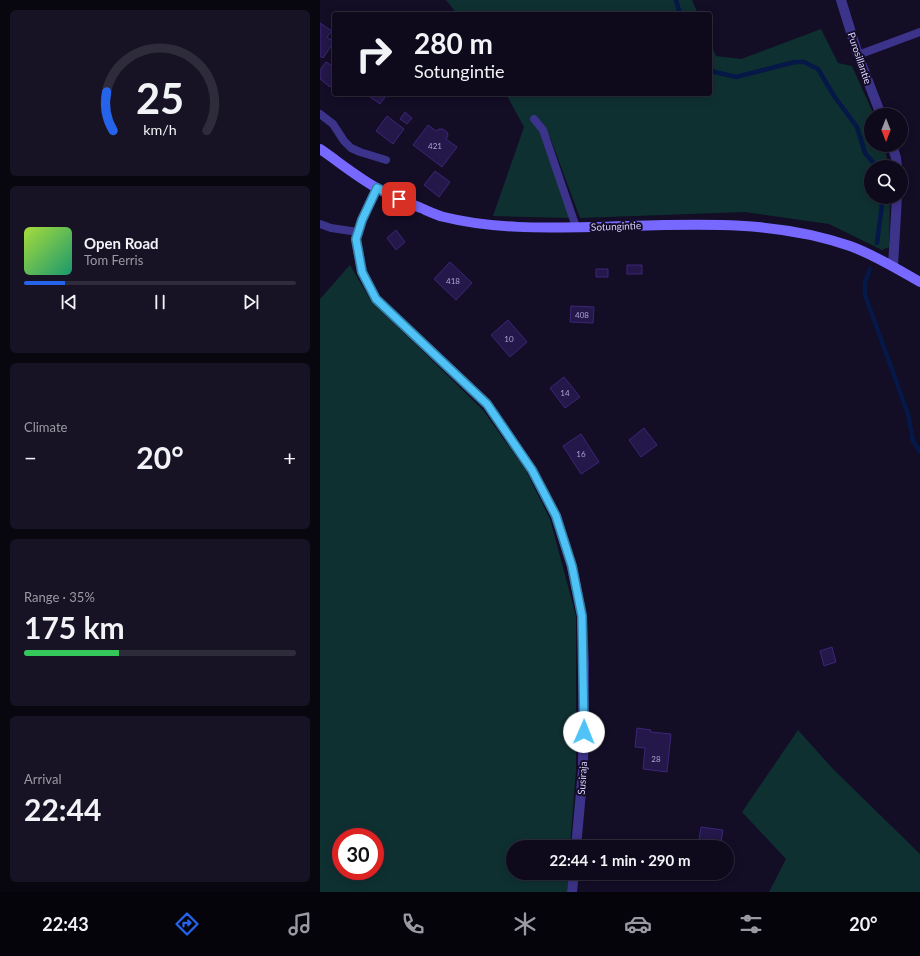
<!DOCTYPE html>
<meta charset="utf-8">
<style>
body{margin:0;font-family:Lato,sans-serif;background:#171325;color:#f1f3f6;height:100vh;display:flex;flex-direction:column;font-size:15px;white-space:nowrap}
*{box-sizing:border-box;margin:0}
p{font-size:13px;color:#9b9aa3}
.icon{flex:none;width:22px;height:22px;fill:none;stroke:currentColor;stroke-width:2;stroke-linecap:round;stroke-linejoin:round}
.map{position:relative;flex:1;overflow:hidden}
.sheet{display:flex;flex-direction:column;gap:10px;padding:10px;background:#08060f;width:320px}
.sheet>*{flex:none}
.guide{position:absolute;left:12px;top:12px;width:380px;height:84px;border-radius:4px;box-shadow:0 2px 10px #0003,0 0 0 1px #2e2b3b;background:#0e0a1c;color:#f1f3f6;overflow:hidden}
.needle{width:26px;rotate:180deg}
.buttons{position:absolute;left:544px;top:108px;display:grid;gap:8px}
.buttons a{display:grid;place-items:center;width:44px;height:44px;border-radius:50%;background:#0e0a1c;box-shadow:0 2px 10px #0003,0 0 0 1px #2e2b3b;font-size:20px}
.speed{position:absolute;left:12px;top:828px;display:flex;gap:8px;font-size:20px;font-weight:700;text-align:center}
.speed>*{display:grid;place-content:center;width:52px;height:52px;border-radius:50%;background:#0e0a1c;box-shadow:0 2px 10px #0003,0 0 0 1px #2e2b3b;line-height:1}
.speed .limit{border:6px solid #d22;background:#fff;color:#111}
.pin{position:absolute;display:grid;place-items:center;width:34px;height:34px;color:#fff;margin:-17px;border-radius:8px;box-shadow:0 2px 6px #0006}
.me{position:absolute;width:44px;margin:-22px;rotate:1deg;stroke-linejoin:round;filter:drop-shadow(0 0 3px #0008)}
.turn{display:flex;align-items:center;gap:14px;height:84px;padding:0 16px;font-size:18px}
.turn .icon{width:52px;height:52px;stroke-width:2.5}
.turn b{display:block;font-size:28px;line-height:34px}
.big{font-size:30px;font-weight:700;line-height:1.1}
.sheet .card{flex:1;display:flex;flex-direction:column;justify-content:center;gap:6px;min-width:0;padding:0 14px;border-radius:6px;background:#171325}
.sheet .dial{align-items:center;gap:0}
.dial svg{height:104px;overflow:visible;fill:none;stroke:#2e2b3b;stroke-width:7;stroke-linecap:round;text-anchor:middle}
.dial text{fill:#f1f3f6;stroke:none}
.song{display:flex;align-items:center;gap:12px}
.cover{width:48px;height:48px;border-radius:6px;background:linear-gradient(135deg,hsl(80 70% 55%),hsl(160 70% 35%))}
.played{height:4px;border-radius:2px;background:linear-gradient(90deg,#2563eb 15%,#2e2b3b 15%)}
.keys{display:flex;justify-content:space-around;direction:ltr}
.heat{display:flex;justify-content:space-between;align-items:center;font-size:22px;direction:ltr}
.charge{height:6px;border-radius:3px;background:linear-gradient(90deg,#34c759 35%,#2e2b3b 0)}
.trip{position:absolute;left:186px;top:840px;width:228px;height:40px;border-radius:20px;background:#0e0a1c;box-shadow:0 2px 10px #0003,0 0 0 1px #2e2b3b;font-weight:700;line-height:40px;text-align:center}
.tab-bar{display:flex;height:64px;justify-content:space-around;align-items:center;background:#06040b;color:#9b9aa3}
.tab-bar .icon{width:28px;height:28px}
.tab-bar .current{color:#2563eb}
.tab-bar b{font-size:18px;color:#f1f3f6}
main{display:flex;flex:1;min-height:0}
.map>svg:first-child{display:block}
</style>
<main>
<section class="sheet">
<div class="card dial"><svg viewBox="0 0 100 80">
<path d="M14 69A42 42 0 1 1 86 69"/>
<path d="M14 69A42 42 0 0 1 9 39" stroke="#2563eb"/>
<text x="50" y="56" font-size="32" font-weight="700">25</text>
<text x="50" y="72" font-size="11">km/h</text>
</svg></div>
<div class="card">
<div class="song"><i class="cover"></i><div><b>Open Road</b><p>Tom Ferris</p></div></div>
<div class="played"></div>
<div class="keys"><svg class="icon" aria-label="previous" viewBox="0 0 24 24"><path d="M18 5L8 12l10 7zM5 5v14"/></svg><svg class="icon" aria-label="pause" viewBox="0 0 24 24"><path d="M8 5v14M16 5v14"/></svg><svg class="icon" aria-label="next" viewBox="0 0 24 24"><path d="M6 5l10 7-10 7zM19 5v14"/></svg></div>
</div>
<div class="card"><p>Climate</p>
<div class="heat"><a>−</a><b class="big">20°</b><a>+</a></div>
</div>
<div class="card"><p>Range · 35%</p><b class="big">175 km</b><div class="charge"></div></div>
<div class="card"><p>Arrival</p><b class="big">22:44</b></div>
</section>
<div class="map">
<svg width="600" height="892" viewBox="0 0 600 892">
<rect width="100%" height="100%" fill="#130d26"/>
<path fill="#0f3031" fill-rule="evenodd" d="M126 0H372L378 14H137Z
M501 29 518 63 532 66 554 115H551V145H564L569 167H551V197H570L569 247 562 250 509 224 425 212 260 218 230 137 222 134 250 218 173 216 204 127 186 94H390V42L396 56 421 59Z
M30 265 51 301 163 410 205 469 230 519 256 616V770L250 847H193V873H249L247 892H0V299ZM21 837H55V871H21Z
M478 730 513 769 600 854V892H449L466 859 422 812Z"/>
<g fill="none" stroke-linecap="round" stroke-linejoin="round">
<path stroke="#051847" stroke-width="4.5" d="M356 0 360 14
M390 70 395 72 416 77 475 62H484L498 69 514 96 537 127 545 153 557 167
M557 243 563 197
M550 269 545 282V295L588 414 593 441 600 452"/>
</g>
<path fill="#241749" stroke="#3c2678" d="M0 23 12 31 7 37 14 42 3 58 0 56Z
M6 62 14 67V82L10 87 0 79V70Z
M46 94H67L60 104Z
M85 112 92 118 87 124 80 119Z
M67 116 84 129 73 144 56 131Z
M108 125 116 131 119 129H123L127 132 128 136 126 139 137 147 122 167 93 145Z
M115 171 130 182 119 197 104 185Z
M76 230 85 242 76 250 67 238Z
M130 262 152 283 136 300 114 279Z
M307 265H322V274H307Z
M276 269H288V277H276Z
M251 306 274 307 273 323 250 322Z
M188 320 207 342 190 357 171 335Z
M244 377 260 397 245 408 230 388Z
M324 428 337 445 321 457 309 440Z
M261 434 279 462 261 474 243 446Z
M512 647 516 662 504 666 500 651Z
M317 728 331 730 330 732 351 734 347 772 323 769 325 748 315 747Z
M381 827 403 830 400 847H378Z
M268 873H285L280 881Z"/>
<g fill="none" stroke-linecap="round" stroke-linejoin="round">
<path stroke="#3c338a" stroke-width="8" d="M538 55 600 32
M0 114 13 124 24 141 31 148 40 152 66 160
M214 119 223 130 256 227
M0 224 11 228 38 232"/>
<path stroke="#3c338a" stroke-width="10" d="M521 0 538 55 561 115
M572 145 576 158 577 167
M57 188 42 220 36 239 42 272 56 299 167 404 212 470 236 516 252 567 262 616 264 664 263 770 256 847
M573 266 577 197
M252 892 254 873"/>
<path stroke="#7769ff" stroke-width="10" d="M0 149C19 162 37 177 57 188 71 196 86 202 101 208 108 211 116 215 124 217 172 229 223 228 272 227 358 225 447 217 530 246 555 255 577 269 600 282"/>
</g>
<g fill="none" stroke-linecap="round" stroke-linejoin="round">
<g stroke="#337fa1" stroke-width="10">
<path id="route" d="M79 199 57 188 42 220 36 239 42 272 56 299 167 404 212 470 236 516 252 566 262 616 264 732"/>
</g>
<use href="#route" stroke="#4fc3f7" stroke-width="7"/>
</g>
<g text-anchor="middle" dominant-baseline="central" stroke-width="4" stroke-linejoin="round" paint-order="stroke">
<g font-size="8" fill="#aca3d2">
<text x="115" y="146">421</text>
<text x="133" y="281">418</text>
<text x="262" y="315">408</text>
<text x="189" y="339">10</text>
<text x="245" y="393">14</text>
<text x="261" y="454">16</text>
<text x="336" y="759">28</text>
</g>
<g font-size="10" fill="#dad2ff" stroke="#130d26">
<text transform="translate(540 58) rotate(71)">Purosillantie</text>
<text transform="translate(296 226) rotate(-2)">Sotungintie</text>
<text transform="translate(262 778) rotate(-86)">Susiraja</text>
</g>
</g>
</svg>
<div class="buttons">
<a><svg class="needle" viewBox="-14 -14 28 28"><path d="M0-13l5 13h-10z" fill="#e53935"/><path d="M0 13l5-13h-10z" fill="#9b9aa3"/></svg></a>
<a><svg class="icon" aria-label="search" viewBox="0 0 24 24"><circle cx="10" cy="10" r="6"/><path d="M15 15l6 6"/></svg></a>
</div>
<div class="speed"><div class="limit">30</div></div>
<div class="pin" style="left:79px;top:199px;background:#d93025"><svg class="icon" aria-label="arrive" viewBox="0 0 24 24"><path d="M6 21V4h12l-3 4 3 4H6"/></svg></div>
<svg class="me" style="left:264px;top:732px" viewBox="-20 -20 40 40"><circle r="19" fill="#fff"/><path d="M0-13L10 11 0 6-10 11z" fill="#4fc3f7"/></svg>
<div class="trip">22:44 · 1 min · 290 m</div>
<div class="guide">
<div class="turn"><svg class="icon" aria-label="right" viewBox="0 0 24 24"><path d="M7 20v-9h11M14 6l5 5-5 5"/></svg><div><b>280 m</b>Sotungintie</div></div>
</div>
</div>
</main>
<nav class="tab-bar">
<b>22:43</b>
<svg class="icon current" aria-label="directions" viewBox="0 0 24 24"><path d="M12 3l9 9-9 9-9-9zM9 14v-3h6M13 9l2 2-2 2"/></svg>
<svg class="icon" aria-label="music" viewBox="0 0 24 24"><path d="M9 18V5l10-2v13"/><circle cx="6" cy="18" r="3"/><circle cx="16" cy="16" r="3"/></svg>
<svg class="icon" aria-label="phone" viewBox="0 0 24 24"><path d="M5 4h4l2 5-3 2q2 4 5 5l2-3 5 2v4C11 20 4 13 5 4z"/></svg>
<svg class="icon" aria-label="climate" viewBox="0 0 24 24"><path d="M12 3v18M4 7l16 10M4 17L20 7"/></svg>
<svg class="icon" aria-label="car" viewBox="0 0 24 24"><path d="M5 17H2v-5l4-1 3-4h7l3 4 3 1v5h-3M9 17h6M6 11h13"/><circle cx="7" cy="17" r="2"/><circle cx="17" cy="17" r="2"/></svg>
<svg class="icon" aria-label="filters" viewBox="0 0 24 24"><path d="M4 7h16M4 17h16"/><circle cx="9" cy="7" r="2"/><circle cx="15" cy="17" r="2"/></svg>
<b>20°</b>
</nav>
